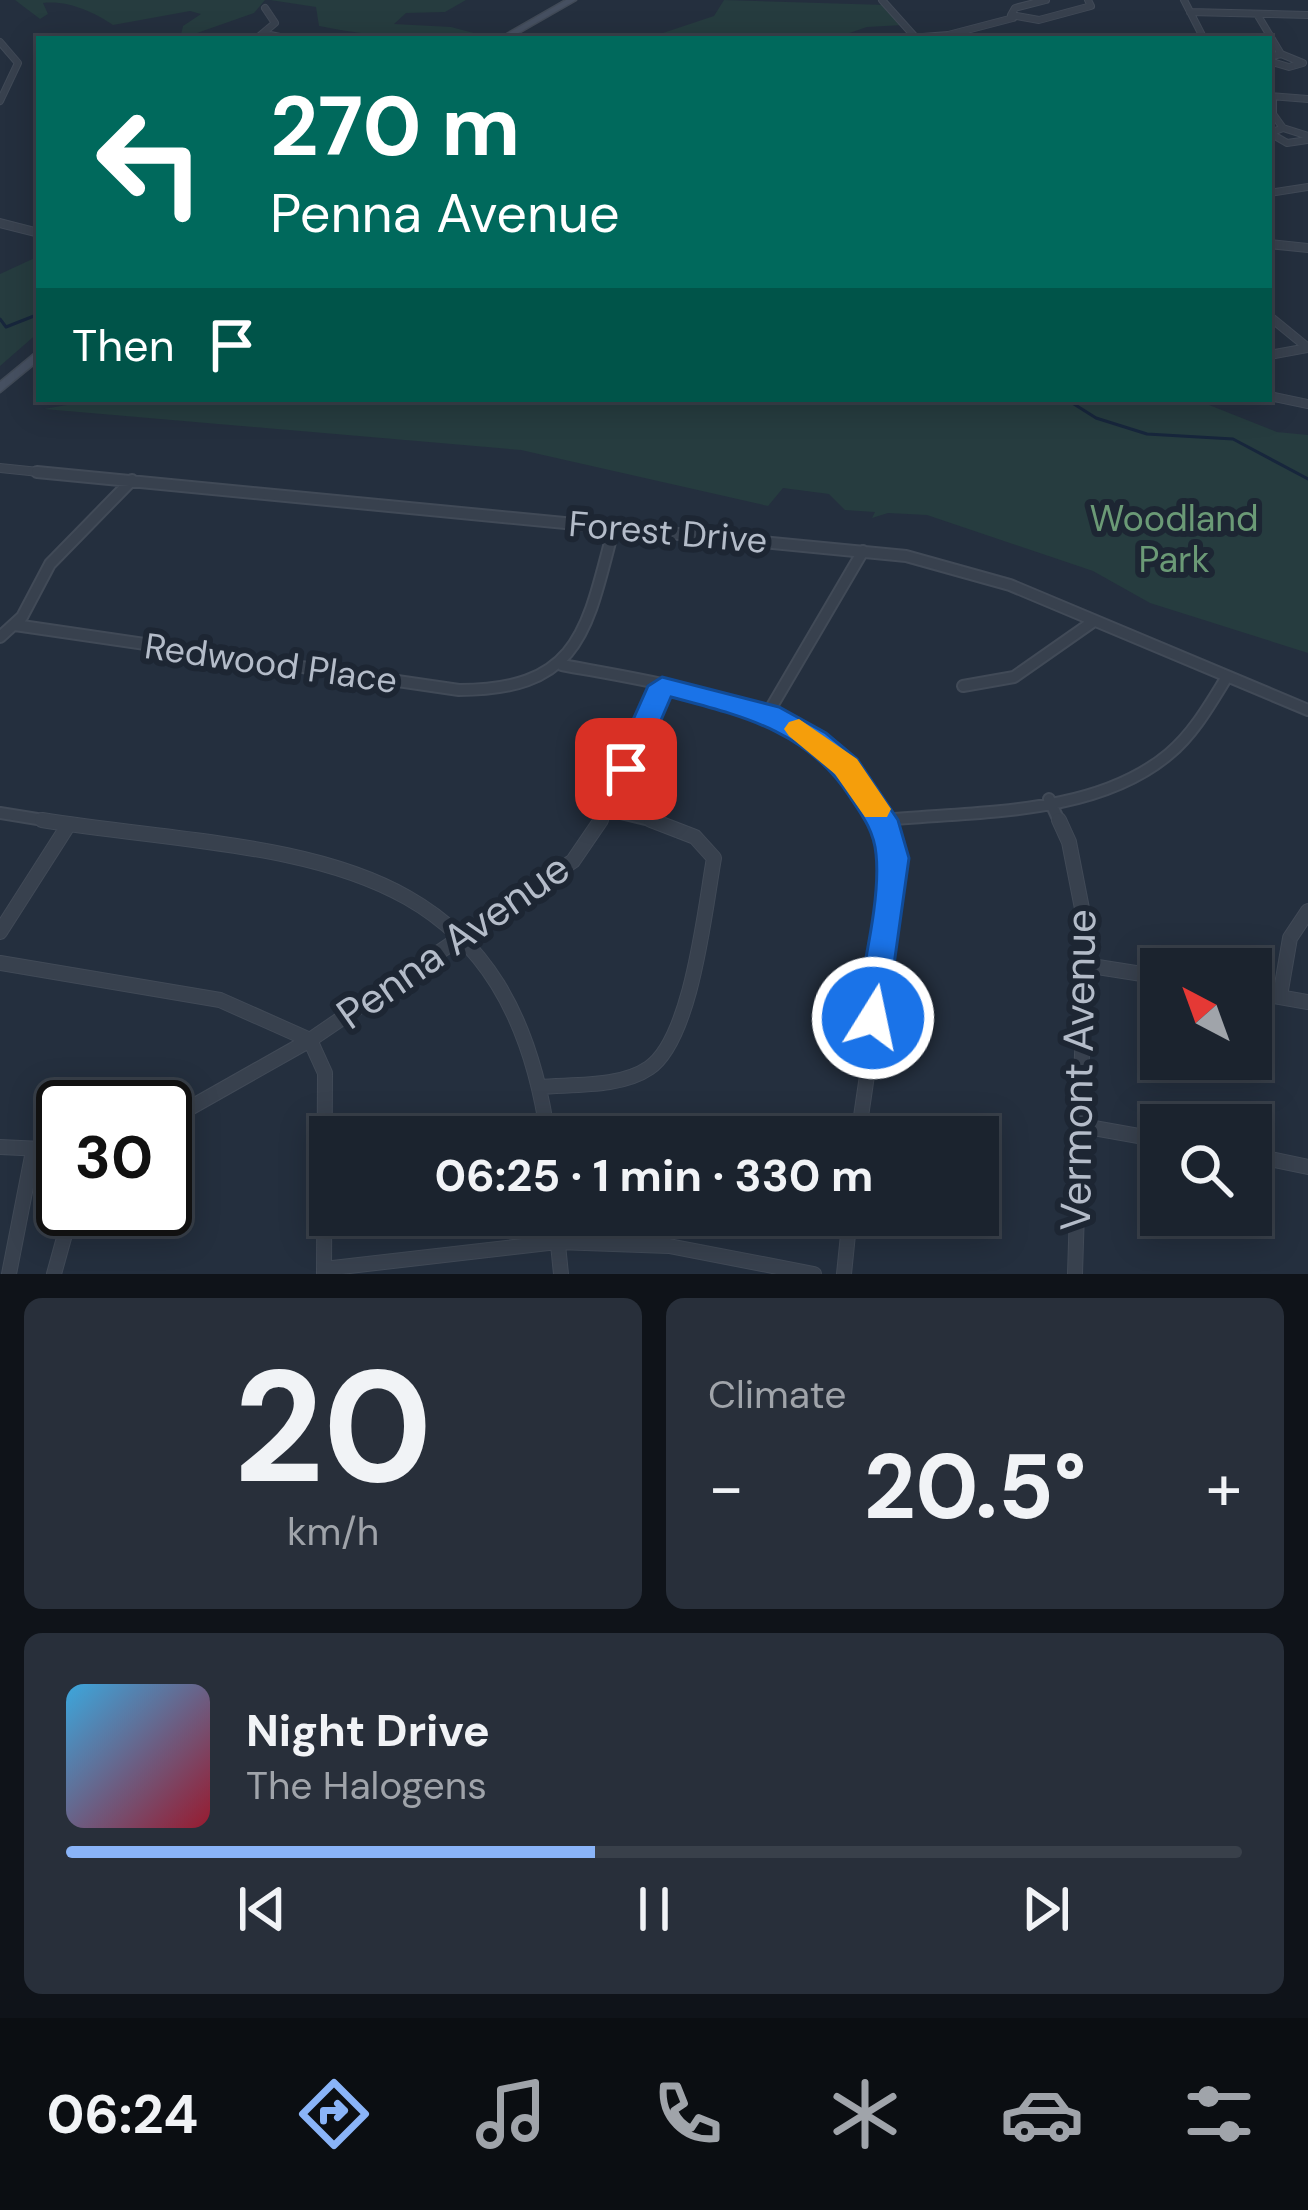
<!DOCTYPE html>
<meta charset="utf-8">
<style>
body{margin:0;font-family:"DM Sans",sans-serif;background:#282f3a;color:#f1f3f6;height:100vh;display:flex;flex-direction:column;font-size:45px;white-space:nowrap}
*{box-sizing:border-box;margin:0}
p{font-size:39px;color:#a0a4aa}
.icon{flex:none;width:66px;height:66px;fill:none;stroke:currentColor;stroke-width:2;stroke-linecap:round;stroke-linejoin:round}
.map{position:relative;height:1274px;overflow:hidden}
.drawer{display:flex;flex-direction:column;gap:24px;padding:24px;background:#0f1319;flex:1}
.drawer>*{flex:none}
.guide{position:absolute;left:36px;top:36px;width:1236px;height:366px;border-radius:0px;box-shadow:0 6px 30px #0003,0 0 0 3px #39404a;background:#00695c;color:#fff;overflow:hidden}
.needle{width:78px;rotate:319deg}
.tools{position:absolute;left:1140px;top:948px;display:grid;gap:24px}
.tools a{display:grid;place-items:center;width:132px;height:132px;border-radius:0px;background:#1b232e;box-shadow:0 6px 30px #0003,0 0 0 3px #39404a;font-size:60px}
.speed{position:absolute;left:36px;top:1080px;display:flex;gap:24px;font-size:60px;font-weight:700;text-align:center}
.speed>*{display:grid;place-content:center;width:156px;height:156px;border-radius:50%;background:#1b232e;box-shadow:0 6px 30px #0003,0 0 0 3px #39404a;line-height:1}
.speed .limit{border:6px solid #111;border-radius:18px;background:#fff;color:#111}
.pin{position:absolute;display:grid;place-items:center;width:102px;height:102px;color:#fff;margin:-51px;border-radius:24px;box-shadow:0 6px 18px #0006}
.me{position:absolute;width:132px;margin:-66px;rotate:10deg;stroke-linejoin:round;filter:drop-shadow(0 0 9px #0008)}
.turn{display:flex;align-items:center;gap:42px;height:252px;padding:0 36px;font-size:54px}
.turn .icon{width:156px;height:156px;stroke-width:2.5}
.turn b{display:block;font-size:84px;line-height:102px}
.then{display:flex;align-items:center;height:114px;padding:0 36px;background:#0003;gap:24px;font-size:45px}
.big{font-size:90px;font-weight:700;line-height:1.1}
.drawer .tile{flex:1;display:flex;flex-direction:column;justify-content:center;gap:18px;min-width:0;padding:0 42px;border-radius:18px;background:#282f3a}
.drawer .dial{align-items:center;gap:0}
.dial b{font-size:156px;line-height:1}
.song{display:flex;align-items:center;gap:36px}
.cover{width:144px;height:144px;border-radius:18px;background:linear-gradient(135deg,hsl(200 70% 55%),hsl(350 70% 35%))}
.played{height:12px;border-radius:6px;background:linear-gradient(90deg,#8ab4f8 45%,#39404a 45%)}
.keys{display:flex;justify-content:space-around;direction:ltr}
.heat{display:flex;justify-content:space-between;align-items:center;font-size:66px;direction:ltr}
.drawer .tiles{flex:1;display:grid;gap:24px;grid-template-columns:1fr 1fr}
.tile:last-child{grid-column:span 2}
.trip{position:absolute;left:309px;top:1116px;width:690px;height:120px;border-radius:0px;background:#1b232e;box-shadow:0 6px 30px #0003,0 0 0 3px #39404a;font-weight:700;line-height:120px;text-align:center}
.dock{display:flex;height:192px;justify-content:space-around;align-items:center;background:#0b0e12;color:#a0a4aa}
.dock .icon{width:84px;height:84px}
.dock .active{color:#8ab4f8}
.dock b{font-size:54px;color:#f1f3f6}
.map>svg:first-child{display:block}
</style>
<div class="map">
<svg width="1308" height="1274" viewBox="0 0 1308 1274">
<rect width="100%" height="100%" fill="#242f3e"/>
<path fill="#263c3f" d="M15 0H265L254 13 180 39 183 26 201 14 190 11 113 25C94 12 67 0 43 3L48 14 40 19Z
M270 0H466L445 12 406 13 394 24 451 27 485 36C448 47 359 34 319 26L316 7Z
M724 0 886 5 903 25 867 27 832 39 657 35 714 16Z
M39 256V332L0 366V274Z
M75 399H1194L1277 432 1308 435V653L1150 603 1093 571 927 515 888 513 872 518 875 512 845 510 829 494 783 488 768 506 521 450 44 409 72 404Z"/>
<g fill="none" stroke-linecap="round" stroke-linejoin="round">
<path stroke="#17263c" stroke-width="3" d="M0 319 6 327 39 314
M1066 399 1096 418 1147 434 1233 439 1308 479"/>
<g stroke="#414a57" stroke-width="8">
<path id="street-far3" d="M882 0 916 38
M1046 0 1015 8 1011 15 1039 20 1091 6 1088 0
M1184 0 1204 39
M1190 12 1308 15
M1257 14 1281 54
M266 34 289 39
M256 39 275 23 265 8
M897 39 948 35 1013 18
M0 42 18 63 0 101
M1269 57 1281 54 1303 63 1289 67 1269 61
M1269 96 1308 99
M1273 97V114L1283 128
M1308 136 1283 128 1270 133 1287 143 1308 140
M1269 193 1308 187"/>
</g>
<g stroke="#414a57" stroke-width="10">
<path id="street-far2" d="M0 223 39 233
M1269 244 1308 248
M1269 316 1308 348
M1269 355 1308 348
M1269 396 1308 404
M0 468 68 475"/>
</g>
<g stroke="#414a57" stroke-width="14">
<path id="street-far1" d="M37 472 906 556 1010 585 1308 710
M15 625 459 690C581 690 587 629 614 527
M0 637 22 617 50 564 132 480
M562 665C662 684 849 707 883 823
M963 686 1014 677 1094 621
M768 713 863 551
M1049 799 1060 823
M608 810 662 823
M0 813 62 823
M882 820C974 811 1094 817 1169 754 1193 734 1209 706 1225 680
M599 823 662 686"/>
</g>
<g stroke="#414a57" stroke-width="16">
<path id="street" d="M42 820C284 858 505 835 548 1137
M1059 820 1069 842 1086 929 1075 1274
M0 932 69 824
M0 963 220 1000 310 1040 325 1073 324 1274
M1085 965 1161 977
M1251 992 1308 1002
M1280 996 1290 938 1308 911
M539 1087C572 1084 620 1088 649 1068 692 1039 705 908 714 858L695 837 651 820
M165 1122 310 1040 573 861 601 820
M1077 1125 1161 1140
M858 1137 894 891 893 857 882 820
M0 1147 63 1150
M1251 1155 1308 1167
M555 1215 561 1274
M324 1269 557 1242 669 1246 814 1274
M9 1274 33 1151
M54 1274 72 1209
M844 1274 850 1215"/>
</g>
<g stroke="#414a57" stroke-width="3">
<path id="secondary" d="M566 0H576L508 39H498Z
M39 350V360L0 392V382Z"/>
</g>
<use href="#street-far3" stroke="#38414e" stroke-width="6"/>
<use href="#street-far2" stroke="#38414e" stroke-width="8"/>
<use href="#street-far1" stroke="#38414e" stroke-width="10"/>
<use href="#street" stroke="#38414e" stroke-width="14"/>
<use href="#secondary" fill="#465061" fill-rule="evenodd"/>
</g>
<path fill="#1a73e8" stroke="#114b97" stroke-width="3" d="M662 677 779 707 826 733 857 759 898 820 909 858 885 1029H861L855 1018C862 971 881 900 876 854 874 831 862 815 850 797 808 731 742 716 671 697L637 776H615L611 769 648 686Z"/>
<path fill="#f59e0b" d="M799 719 857 759 891 809 887 817H865L835 774 789 736 784 729 789 722Z"/>
<g text-anchor="middle" dominant-baseline="central" stroke-width="12" stroke-linejoin="round" paint-order="stroke">
<g font-size="36" fill="#6b9a76" stroke="#1d2633">
<text x="1174" y="518">Woodland<tspan x="1174" dy="41">Park</tspan></text>
</g>
<g font-size="36" fill="#b4bcc9" stroke="#1d2633">
<text transform="translate(668 532) rotate(5)">Forest Drive</text>
<text transform="translate(271 663) rotate(8)">Redwood Place</text>
</g>
<g font-size="42" fill="#b4bcc9" stroke="#1d2633">
<text transform="translate(453 941) rotate(-35)">Penna Avenue</text>
<text transform="translate(1078 1070) rotate(-89)">Vermont Avenue</text>
</g>
</g>
</svg>
<div class="tools">
<a><svg class="needle" viewBox="-14 -14 28 28"><path d="M0-13l5 13h-10z" fill="#e53935"/><path d="M0 13l5-13h-10z" fill="#a0a4aa"/></svg></a>
<a><svg class="icon" aria-label="search" viewBox="0 0 24 24"><circle cx="10" cy="10" r="6"/><path d="M15 15l6 6"/></svg></a>
</div>
<div class="speed"><div class="limit">30</div></div>
<div class="pin" style="left:626px;top:769px;background:#d93025"><svg class="icon" aria-label="arrive" viewBox="0 0 24 24"><path d="M6 21V4h12l-3 4 3 4H6"/></svg></div>
<svg class="me" style="left:873px;top:1018px" viewBox="-20 -20 40 40"><circle r="17" fill="#1a73e8" stroke="#fff" stroke-width="3"/><path d="M0-11L8 9 0 5-8 9z" fill="#fff"/></svg>
<div class="trip">06:25 · 1 min · 330 m</div>
<div class="guide">
<div class="turn"><svg class="icon" aria-label="left" viewBox="0 0 24 24"><path d="M17 20v-9H6M10 6l-5 5 5 5"/></svg><div><b>270 m</b>Penna Avenue</div></div>
<div class="then">Then<svg class="icon" aria-label="arrive" viewBox="0 0 24 24"><path d="M6 21V4h12l-3 4 3 4H6"/></svg></div>
</div>
</div>
<section class="drawer">
<div class="tiles">
<div class="tile dial"><b>20</b><p>km/h</p></div>
<div class="tile"><p>Climate</p>
<div class="heat"><a>−</a><b class="big">20.5°</b><a>+</a></div>
</div>
<div class="tile">
<div class="song"><i class="cover"></i><div><b>Night Drive</b><p>The Halogens</p></div></div>
<div class="played"></div>
<div class="keys"><svg class="icon" aria-label="previous" viewBox="0 0 24 24"><path d="M18 5L8 12l10 7zM5 5v14"/></svg><svg class="icon" aria-label="pause" viewBox="0 0 24 24"><path d="M8 5v14M16 5v14"/></svg><svg class="icon" aria-label="next" viewBox="0 0 24 24"><path d="M6 5l10 7-10 7zM19 5v14"/></svg></div>
</div>
</div>
</section>
<nav class="dock">
<b>06:24</b>
<svg class="icon active" aria-label="directions" viewBox="0 0 24 24"><path d="M12 3l9 9-9 9-9-9zM9 14v-3h6M13 9l2 2-2 2"/></svg>
<svg class="icon" aria-label="music" viewBox="0 0 24 24"><path d="M9 18V5l10-2v13"/><circle cx="6" cy="18" r="3"/><circle cx="16" cy="16" r="3"/></svg>
<svg class="icon" aria-label="phone" viewBox="0 0 24 24"><path d="M5 4h4l2 5-3 2q2 4 5 5l2-3 5 2v4C11 20 4 13 5 4z"/></svg>
<svg class="icon" aria-label="climate" viewBox="0 0 24 24"><path d="M12 3v18M4 7l16 10M4 17L20 7"/></svg>
<svg class="icon" aria-label="car" viewBox="0 0 24 24"><path d="M5 17H2v-5l4-1 3-4h7l3 4 3 1v5h-3M9 17h6M6 11h13"/><circle cx="7" cy="17" r="2"/><circle cx="17" cy="17" r="2"/></svg>
<svg class="icon" aria-label="filters" viewBox="0 0 24 24"><path d="M4 7h16M4 17h16"/><circle cx="9" cy="7" r="2"/><circle cx="15" cy="17" r="2"/></svg>
</nav>
